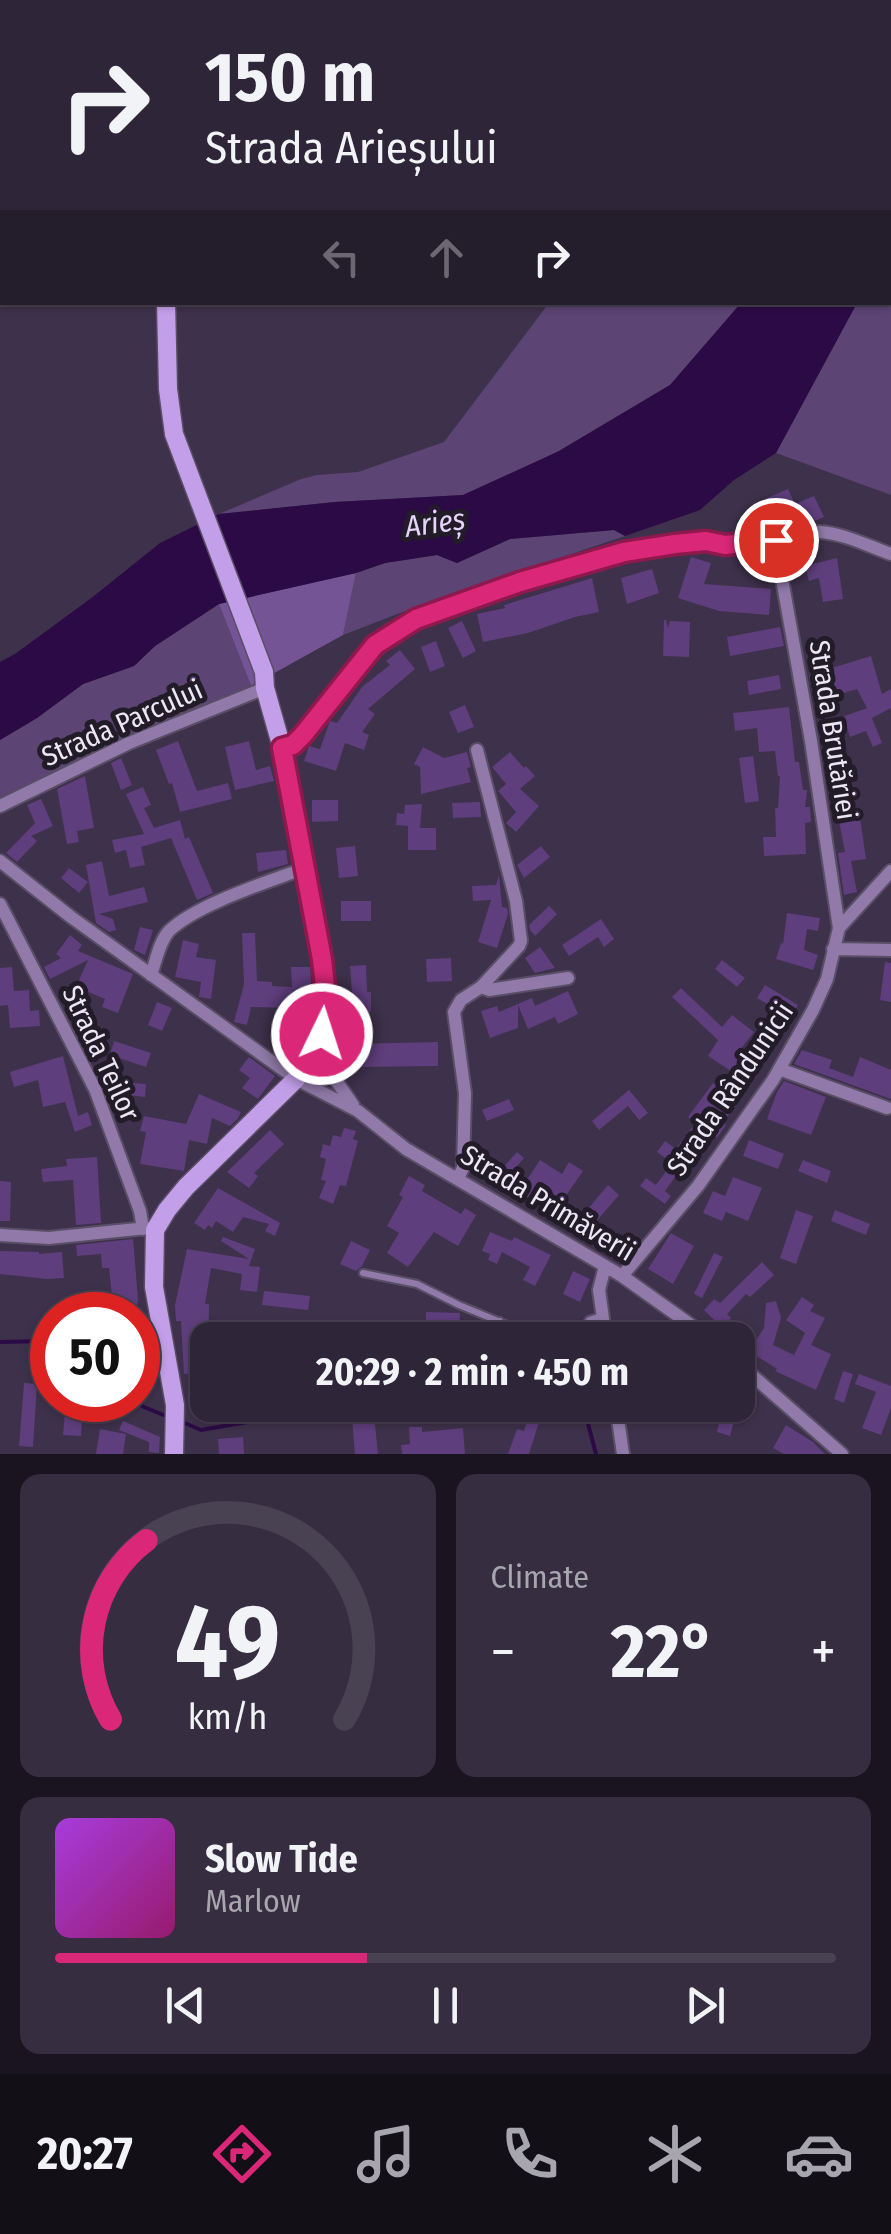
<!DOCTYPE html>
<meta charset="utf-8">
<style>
body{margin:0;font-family:"Fira Sans Condensed",sans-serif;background:#362d40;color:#f1f3f6;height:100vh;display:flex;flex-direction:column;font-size:38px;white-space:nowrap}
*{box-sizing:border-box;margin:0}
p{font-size:32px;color:#a7a5ae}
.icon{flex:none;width:55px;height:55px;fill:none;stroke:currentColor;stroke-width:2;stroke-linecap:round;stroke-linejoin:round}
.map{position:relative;height:1454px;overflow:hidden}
.sheet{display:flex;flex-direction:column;gap:20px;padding:20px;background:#19141f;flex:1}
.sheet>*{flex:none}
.top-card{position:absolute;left:0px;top:0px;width:892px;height:305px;box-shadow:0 2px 8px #0004,0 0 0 2px #494253;background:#2e2538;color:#f1f3f6;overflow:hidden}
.speed{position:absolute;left:30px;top:1292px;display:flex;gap:20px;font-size:50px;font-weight:700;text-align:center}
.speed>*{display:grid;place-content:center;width:130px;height:130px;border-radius:50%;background:#2e2538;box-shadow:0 2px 8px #0004,0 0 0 2px #494253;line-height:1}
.speed .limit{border:15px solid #d22;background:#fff;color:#111}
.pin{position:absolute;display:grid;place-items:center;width:85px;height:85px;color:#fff;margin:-42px;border:5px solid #fff;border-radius:50%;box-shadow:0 2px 10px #0007}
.me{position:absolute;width:110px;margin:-55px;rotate:4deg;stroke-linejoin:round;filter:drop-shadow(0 0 8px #0008)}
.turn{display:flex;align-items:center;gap:35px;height:210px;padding:0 40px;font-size:45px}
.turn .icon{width:130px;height:130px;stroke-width:2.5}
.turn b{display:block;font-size:70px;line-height:85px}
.lanes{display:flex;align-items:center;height:95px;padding:0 40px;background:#0003;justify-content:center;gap:50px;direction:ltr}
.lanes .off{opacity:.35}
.big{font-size:75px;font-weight:700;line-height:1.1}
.sheet .card{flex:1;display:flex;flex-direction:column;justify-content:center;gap:15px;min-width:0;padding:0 35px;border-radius:20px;background:#362d40}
.sheet .dial{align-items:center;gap:0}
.dial svg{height:260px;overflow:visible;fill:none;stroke:#494253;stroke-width:7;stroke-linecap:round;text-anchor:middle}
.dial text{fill:#f1f3f6;stroke:none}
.song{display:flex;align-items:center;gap:30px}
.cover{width:120px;height:120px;border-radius:15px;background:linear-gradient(135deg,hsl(280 70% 55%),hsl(320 70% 35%))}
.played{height:10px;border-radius:5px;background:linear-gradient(90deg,#db2777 40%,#494253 40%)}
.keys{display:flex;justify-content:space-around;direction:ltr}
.heat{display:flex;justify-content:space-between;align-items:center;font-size:55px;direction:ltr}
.sheet .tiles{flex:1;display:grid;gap:20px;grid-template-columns:1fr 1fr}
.card:last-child{grid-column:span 2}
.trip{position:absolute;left:190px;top:1322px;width:565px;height:100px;border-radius:20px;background:#2e2538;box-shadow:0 2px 8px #0004,0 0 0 2px #494253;font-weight:700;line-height:100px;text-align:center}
.menu{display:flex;height:160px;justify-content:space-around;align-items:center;background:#120f16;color:#a7a5ae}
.menu .icon{width:70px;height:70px}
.menu .current{color:#db2777}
.menu b{font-size:45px;color:#f1f3f6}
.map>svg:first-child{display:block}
</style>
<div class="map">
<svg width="891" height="1454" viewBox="0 0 891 1454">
<rect width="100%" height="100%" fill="#3e314b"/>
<path fill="#5c4474" d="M891 252V495L776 453 857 303 890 302Z
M549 303H741L670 385 554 454 463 495 335 502 219 514 301 479 317 475 358 472 444 442Z
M614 530 625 536 431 601 343 635 356 573 385 563 437 555 457 563 510 539Z
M219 604 251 686 0 808V740L37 718 83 684 134 666 155 646Z"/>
<path fill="#745494" d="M356 573 343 635 251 686 219 604Z"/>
<path fill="#2c0a46" d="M741 303H857L776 453 734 480 700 510 625 536 614 530 510 539 457 563 437 555 385 563 356 573 219 604 155 646 134 666 83 684 37 718 0 740V662L15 654 94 596 160 543 219 514 335 502 463 495 559 451 670 385Z"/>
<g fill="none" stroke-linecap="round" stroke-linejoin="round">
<path stroke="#2c0a46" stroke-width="4" d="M0 1342 47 1341 52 1345
M133 1400 144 1407 171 1418
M583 1405 596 1454
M180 1421 201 1430 253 1421 289 1405"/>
</g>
<path fill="#5e3e7c" d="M788 489 795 504 814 496 824 517 812 522 806 510 786 520 780 508 771 512 765 499Z
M691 557 711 563 704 584 771 589 769 615 719 611 678 598Z
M837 558 843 599 823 602 819 578 809 581 805 566Z
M652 569 659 593 627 604 621 578Z
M592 578 599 612 575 617 528 633 483 642 477 614 505 608 504 605Z
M664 620H666L668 628 670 621 690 622 689 657 663 656Z
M462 621 476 651 463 658 448 628Z
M780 627 784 646 730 656 727 637Z
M436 641 445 666 430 672 421 647Z
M400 650 415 669 368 709 375 714 362 732 369 735 364 750 345 743 336 771 304 761 309 746 320 749 330 721 337 723 362 687 390 665 386 661Z
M871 656 882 694 891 689V708L872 718 882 743 873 747 866 731 850 737 847 728 835 732 831 721 867 708 857 689 817 701 809 675Z
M779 675 781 689 749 695 747 681Z
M465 705 474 727 458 733 449 712Z
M789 707 795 762H799L803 790H807L805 807H810L811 822 805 823 806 854 764 856 763 837H776L775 808H778L780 776H778L775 751 759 752 757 728 735 731 733 713Z
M178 741 197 791 228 783 232 799 180 812 172 783 169 784 156 750Z
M249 741 256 770 270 766 274 781 235 790 225 747Z
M423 747 444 758 467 752 471 767 467 768 471 782 421 794 420 767 414 764Z
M510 752 524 768 526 766 535 776 520 789 539 806 516 832 506 823 516 812 498 791 506 784 492 767Z
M753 756 759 801 745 803 739 758Z
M121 758 132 785 121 790 111 763Z
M85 776 94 828 77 831 79 842 67 844 57 789Z
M143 787 151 805 144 808 154 828 180 820 185 839 189 837 213 893 197 900 171 838 141 847 145 865 130 868 126 850 115 853 112 840 144 834 126 794Z
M41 799 53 826 31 836 37 841 17 862 6 853 35 823 27 805Z
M312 800H338V821L312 822Z
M480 802 481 817 453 818 452 803Z
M422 804 420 828H436V850H408V826L396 825 397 813 404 814 405 805Z
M860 817 866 859 851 861 857 892 844 895 838 853 845 852 839 821Z
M355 846 358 876 339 878 336 848Z
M541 846 550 857 524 878 517 865Z
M286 850 288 864 258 872 256 853Z
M102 861 109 896 144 887 148 902 99 914 113 919 116 930 109 932 96 923 86 865Z
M69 868 88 882 79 893 61 878Z
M499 875 502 907 507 908 508 914 497 948 478 942 491 900 473 901 472 886 496 885Z
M341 901H371V921H341Z
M549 906 557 914 535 936 530 930 529 925Z
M787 913 820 918 818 931 807 929 804 950 818 955 813 970 776 959 781 943 783 944Z
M601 919 614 939 604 947 598 937 569 956 562 945Z
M140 927 153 930 145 955 134 950Z
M242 933H255L257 981 272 982V986L292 987 291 967H310L313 1005H308L301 1048 284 1046 290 1008 251 1007 247 1025 234 1022 244 984Z
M70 935 82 945 78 951 133 974 118 1013 102 1007 105 999 76 987 88 960 50 979 44 967 61 958 56 954Z
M183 940 199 944 196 957 216 960 211 999 199 997 201 982 175 977Z
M540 947 555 968 535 973 525 958Z
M451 958 452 981 427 982 426 959Z
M722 960 745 978 737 987 715 969Z
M885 962 891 963V1002L880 1000Z
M366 965 367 992H371V1012H341L342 991 352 992 350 966Z
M12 967 14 991 29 990 30 1011 39 1010 40 1026 10 1028 8 1005 0 1006V968Z
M765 985 798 1005 790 1018 757 998Z
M681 988 722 1027 732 1015 754 1032 740 1050 760 1063 748 1082 708 1056 718 1040 672 997Z
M568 991 578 1014 558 1024 555 1017 528 1029 518 1005V1028L490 1038 481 1011 497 1006 499 1012 532 998 535 1006Z
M157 1002 172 1008 162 1031 148 1025Z
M114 1041 151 1053 146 1067 110 1055Z
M438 1042V1066L354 1067V1044Z
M802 1050 832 1060 829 1068 853 1077 860 1057 891 1070V1099L794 1064Z
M63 1056 78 1116 88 1112 92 1125 75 1132 65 1102 43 1107 38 1080 14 1087 10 1072Z
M249 1057 275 1076 258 1099 242 1088 250 1078 239 1070Z
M110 1081 146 1084 145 1097 109 1093Z
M784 1081 826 1097 811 1135 767 1119 777 1092Z
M713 1083 738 1103 722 1123 726 1125 717 1138 713 1135 685 1174 680 1170 665 1191 671 1196 665 1204 640 1186 646 1178 656 1185 672 1163 657 1152 665 1141 676 1149 696 1122 688 1117Z
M629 1090 648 1113 639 1120 628 1106 599 1130 592 1121Z
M199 1094 241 1112 238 1118 230 1126 212 1118 207 1144 189 1140 184 1171 140 1164 146 1132 140 1131 144 1116 186 1124Z
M509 1099 514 1110 487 1121 482 1110Z
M344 1128 356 1131 353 1139 358 1141 346 1186 340 1185 333 1204 319 1198 326 1181 321 1180 326 1159 320 1157 323 1144 330 1146 333 1135 341 1137Z
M270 1130 284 1144 254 1173 258 1176 249 1188 227 1172Z
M749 1140 784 1154 778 1169 743 1156Z
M517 1152 524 1158 503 1182 495 1176Z
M97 1157 101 1223 76 1225 73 1180 43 1182 41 1169 67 1166 66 1159Z
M540 1160 562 1174 569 1162 583 1171 556 1210 534 1196 531 1200 519 1192Z
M803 1160 831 1171 827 1183 798 1171Z
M409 1176 425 1185 422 1191 461 1214 465 1208 476 1215 458 1246 434 1232 408 1267 387 1253 399 1233 387 1226 403 1197 399 1195Z
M733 1177 762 1188 748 1221 726 1212 722 1221 703 1213 713 1191 725 1196Z
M0 1181 11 1182 10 1221H0Z
M608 1185 619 1195 587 1232 576 1223Z
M218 1188 280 1223 275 1236 265 1231 269 1224 243 1217 233 1232 216 1221 212 1228 208 1225 205 1230 194 1223Z
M796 1210 813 1216 796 1264 780 1258Z
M835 1210 870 1224 866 1235 831 1221Z
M490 1232 512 1241 514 1237 551 1255 535 1286 523 1280 530 1267 502 1252 497 1264 488 1260 490 1254 482 1251Z
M671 1233 694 1246 673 1284 648 1269Z
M223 1237 255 1249 249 1266 260 1267 257 1292 240 1290 242 1274 211 1268 205 1304H209L208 1370 184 1374 181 1321H176L175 1305 187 1249 249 1259 221 1241Z
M133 1239 138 1299 136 1315H114L109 1268H102L101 1254 77 1256 76 1245Z
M351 1241 370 1250 362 1266 356 1271 340 1264Z
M0 1251 39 1252V1254L62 1252 64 1278 47 1279 0 1274Z
M714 1253 723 1257 702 1298 694 1294Z
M762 1262 774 1275 750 1297 746 1294 727 1314 731 1318 722 1328 704 1310 714 1299 720 1303Z
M573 1271 590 1279 580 1302 563 1294Z
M264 1291 310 1296 308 1310 262 1305Z
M802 1297 814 1305 810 1311 825 1318 811 1345 831 1354 816 1390 775 1371 777 1369 749 1351 764 1328 766 1303 776 1301 781 1318 773 1345 794 1355 805 1333 786 1320Z
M426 1312 460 1313 459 1329 445 1328 446 1340H432L430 1328H426Z
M647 1327 684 1336V1340H640Z
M148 1343 151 1375 138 1377V1344Z
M843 1371 853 1374 844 1403 834 1399Z
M859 1374 891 1386V1408L881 1435 862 1428 876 1392 855 1384Z
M24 1383 37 1384 33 1447 19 1446Z
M66 1400H83L81 1436 63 1435Z
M351 1405H373L378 1454H355Z
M626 1405H652V1419L628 1420Z
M722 1410 736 1414 730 1436 717 1432Z
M529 1415 540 1419 529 1454H508L517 1429 524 1431Z
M123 1421 160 1437 159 1453 149 1452V1442L119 1430Z
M786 1425 813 1442 825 1454H784L773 1448Z
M409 1427H422V1432L463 1428 465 1454H402L401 1445 410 1444Z
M100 1429 126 1434 123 1454H96Z
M243 1437 244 1454H219L218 1439Z"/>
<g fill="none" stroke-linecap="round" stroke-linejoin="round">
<g stroke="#5a4e66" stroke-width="10">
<path id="lane" d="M363 1273 417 1284 459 1305 515 1328 557 1340
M472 1340 493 1333 500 1321
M570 1340 575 1339 589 1320 601 1316"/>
</g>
<g stroke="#5a4e66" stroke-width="16">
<path id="street" d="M0 6 2 7
M775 540 811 741 839 928
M282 748 293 745 303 735C328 703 360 655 393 632 418 615 449 607 477 597 541 575 608 551 676 544 701 541 726 546 751 543 774 540 795 531 819 532 843 533 868 546 891 554
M0 806 129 743 265 688
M0 861 71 917 296 1079 358 1111 406 1149 622 1276 712 1340
M0 904 95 1089 140 1211 143 1229
M833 949 891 950
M151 975C156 961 159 942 169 931 197 904 268 882 305 868
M481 987 489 990 568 978
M322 1038 333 1076 353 1105
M779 1069 887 1108
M458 1178 463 1168 465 1093 454 1012 461 1000 481 987 519 946 521 941 516 901 477 750
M0 1235 49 1238 147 1228
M605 1266 599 1290 606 1340
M622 1276 698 1186 773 1080 813 1010 827 979 839 928 891 871
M738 1363 842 1454
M616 1405 623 1454"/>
</g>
<g stroke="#5a4e66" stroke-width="21">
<path id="secondary" d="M153 0 154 2
M166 302 168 389 174 434 264 672 265 688 282 748 322 959 326 995 325 1015 322 1035 315 1052 296 1079 186 1187 167 1210 155 1230 154 1287 175 1405 174 1454"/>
</g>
<use href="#lane" stroke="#917aa9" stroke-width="6"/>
<use href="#street" stroke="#917aa9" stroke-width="12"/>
<use href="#secondary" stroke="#c39fea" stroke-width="18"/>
</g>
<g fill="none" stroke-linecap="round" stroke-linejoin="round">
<g stroke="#8e194d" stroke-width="25">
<path id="route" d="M322 1034 326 995 322 959 282 748 293 745 303 735 375 645 416 619 520 582 624 552 675 544 706 541 725 545 776 540"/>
</g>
<use href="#route" stroke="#db2777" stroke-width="18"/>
</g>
<g text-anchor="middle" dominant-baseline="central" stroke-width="10" stroke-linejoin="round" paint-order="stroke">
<g font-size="28" fill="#ede6f6" stroke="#221c28">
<text transform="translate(122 723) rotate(-24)">Strada Parcului</text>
<text transform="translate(833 730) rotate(81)">Strada Brutăriei</text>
<text transform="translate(101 1053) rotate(65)">Strada Teilor</text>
<text transform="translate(730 1089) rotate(-56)">Strada Rândunicii</text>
<text transform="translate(548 1203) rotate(31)">Strada Primăverii</text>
</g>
<g font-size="30" font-style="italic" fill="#e6d5fa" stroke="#221c28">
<text transform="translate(435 523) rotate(-8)">Arieș</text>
</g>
</g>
</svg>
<div class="speed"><div class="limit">50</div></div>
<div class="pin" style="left:776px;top:540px;background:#d93025"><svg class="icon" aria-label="arrive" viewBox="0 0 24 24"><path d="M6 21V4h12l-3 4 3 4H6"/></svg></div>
<svg class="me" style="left:322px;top:1034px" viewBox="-20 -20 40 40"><circle r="17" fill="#db2777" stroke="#fff" stroke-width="3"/><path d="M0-11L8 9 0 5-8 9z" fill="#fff"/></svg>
<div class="trip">20:29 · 2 min · 450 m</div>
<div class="top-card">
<div class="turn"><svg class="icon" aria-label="right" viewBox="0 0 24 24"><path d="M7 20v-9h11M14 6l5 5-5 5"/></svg><div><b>150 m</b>Strada Arieșului</div></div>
<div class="lanes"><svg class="icon off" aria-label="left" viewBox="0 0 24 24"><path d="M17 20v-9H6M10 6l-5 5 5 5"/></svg><svg class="icon off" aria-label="ahead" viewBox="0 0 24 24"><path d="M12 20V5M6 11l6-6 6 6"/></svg><svg class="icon" aria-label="right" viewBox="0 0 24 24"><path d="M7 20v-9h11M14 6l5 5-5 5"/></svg></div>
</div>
</div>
<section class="sheet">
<div class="tiles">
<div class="card dial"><svg viewBox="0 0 100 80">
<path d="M14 69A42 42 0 1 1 86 69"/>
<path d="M14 69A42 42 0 0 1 25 14" stroke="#db2777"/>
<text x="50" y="56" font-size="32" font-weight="700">49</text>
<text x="50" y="72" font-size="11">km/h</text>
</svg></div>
<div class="card"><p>Climate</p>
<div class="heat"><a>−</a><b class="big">22°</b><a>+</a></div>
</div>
<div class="card">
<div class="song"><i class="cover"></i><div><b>Slow Tide</b><p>Marlow</p></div></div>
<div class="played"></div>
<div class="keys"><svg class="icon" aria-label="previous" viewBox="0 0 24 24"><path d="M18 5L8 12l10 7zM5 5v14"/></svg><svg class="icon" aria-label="pause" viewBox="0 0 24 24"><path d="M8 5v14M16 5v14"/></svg><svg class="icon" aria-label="next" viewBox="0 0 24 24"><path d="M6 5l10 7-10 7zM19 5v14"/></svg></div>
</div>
</div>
</section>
<nav class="menu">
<b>20:27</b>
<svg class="icon current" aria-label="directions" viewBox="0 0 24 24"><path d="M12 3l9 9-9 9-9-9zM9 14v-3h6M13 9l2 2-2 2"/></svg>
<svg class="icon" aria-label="music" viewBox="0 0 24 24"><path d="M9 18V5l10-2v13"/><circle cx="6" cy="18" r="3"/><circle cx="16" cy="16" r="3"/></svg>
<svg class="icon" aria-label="phone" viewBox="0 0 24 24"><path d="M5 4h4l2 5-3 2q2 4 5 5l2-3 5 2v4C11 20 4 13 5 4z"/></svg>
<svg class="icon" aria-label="climate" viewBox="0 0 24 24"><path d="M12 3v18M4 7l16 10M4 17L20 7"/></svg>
<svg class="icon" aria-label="car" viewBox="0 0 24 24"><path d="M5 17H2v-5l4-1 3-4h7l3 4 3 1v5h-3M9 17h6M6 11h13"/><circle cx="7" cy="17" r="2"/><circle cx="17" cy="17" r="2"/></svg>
</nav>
